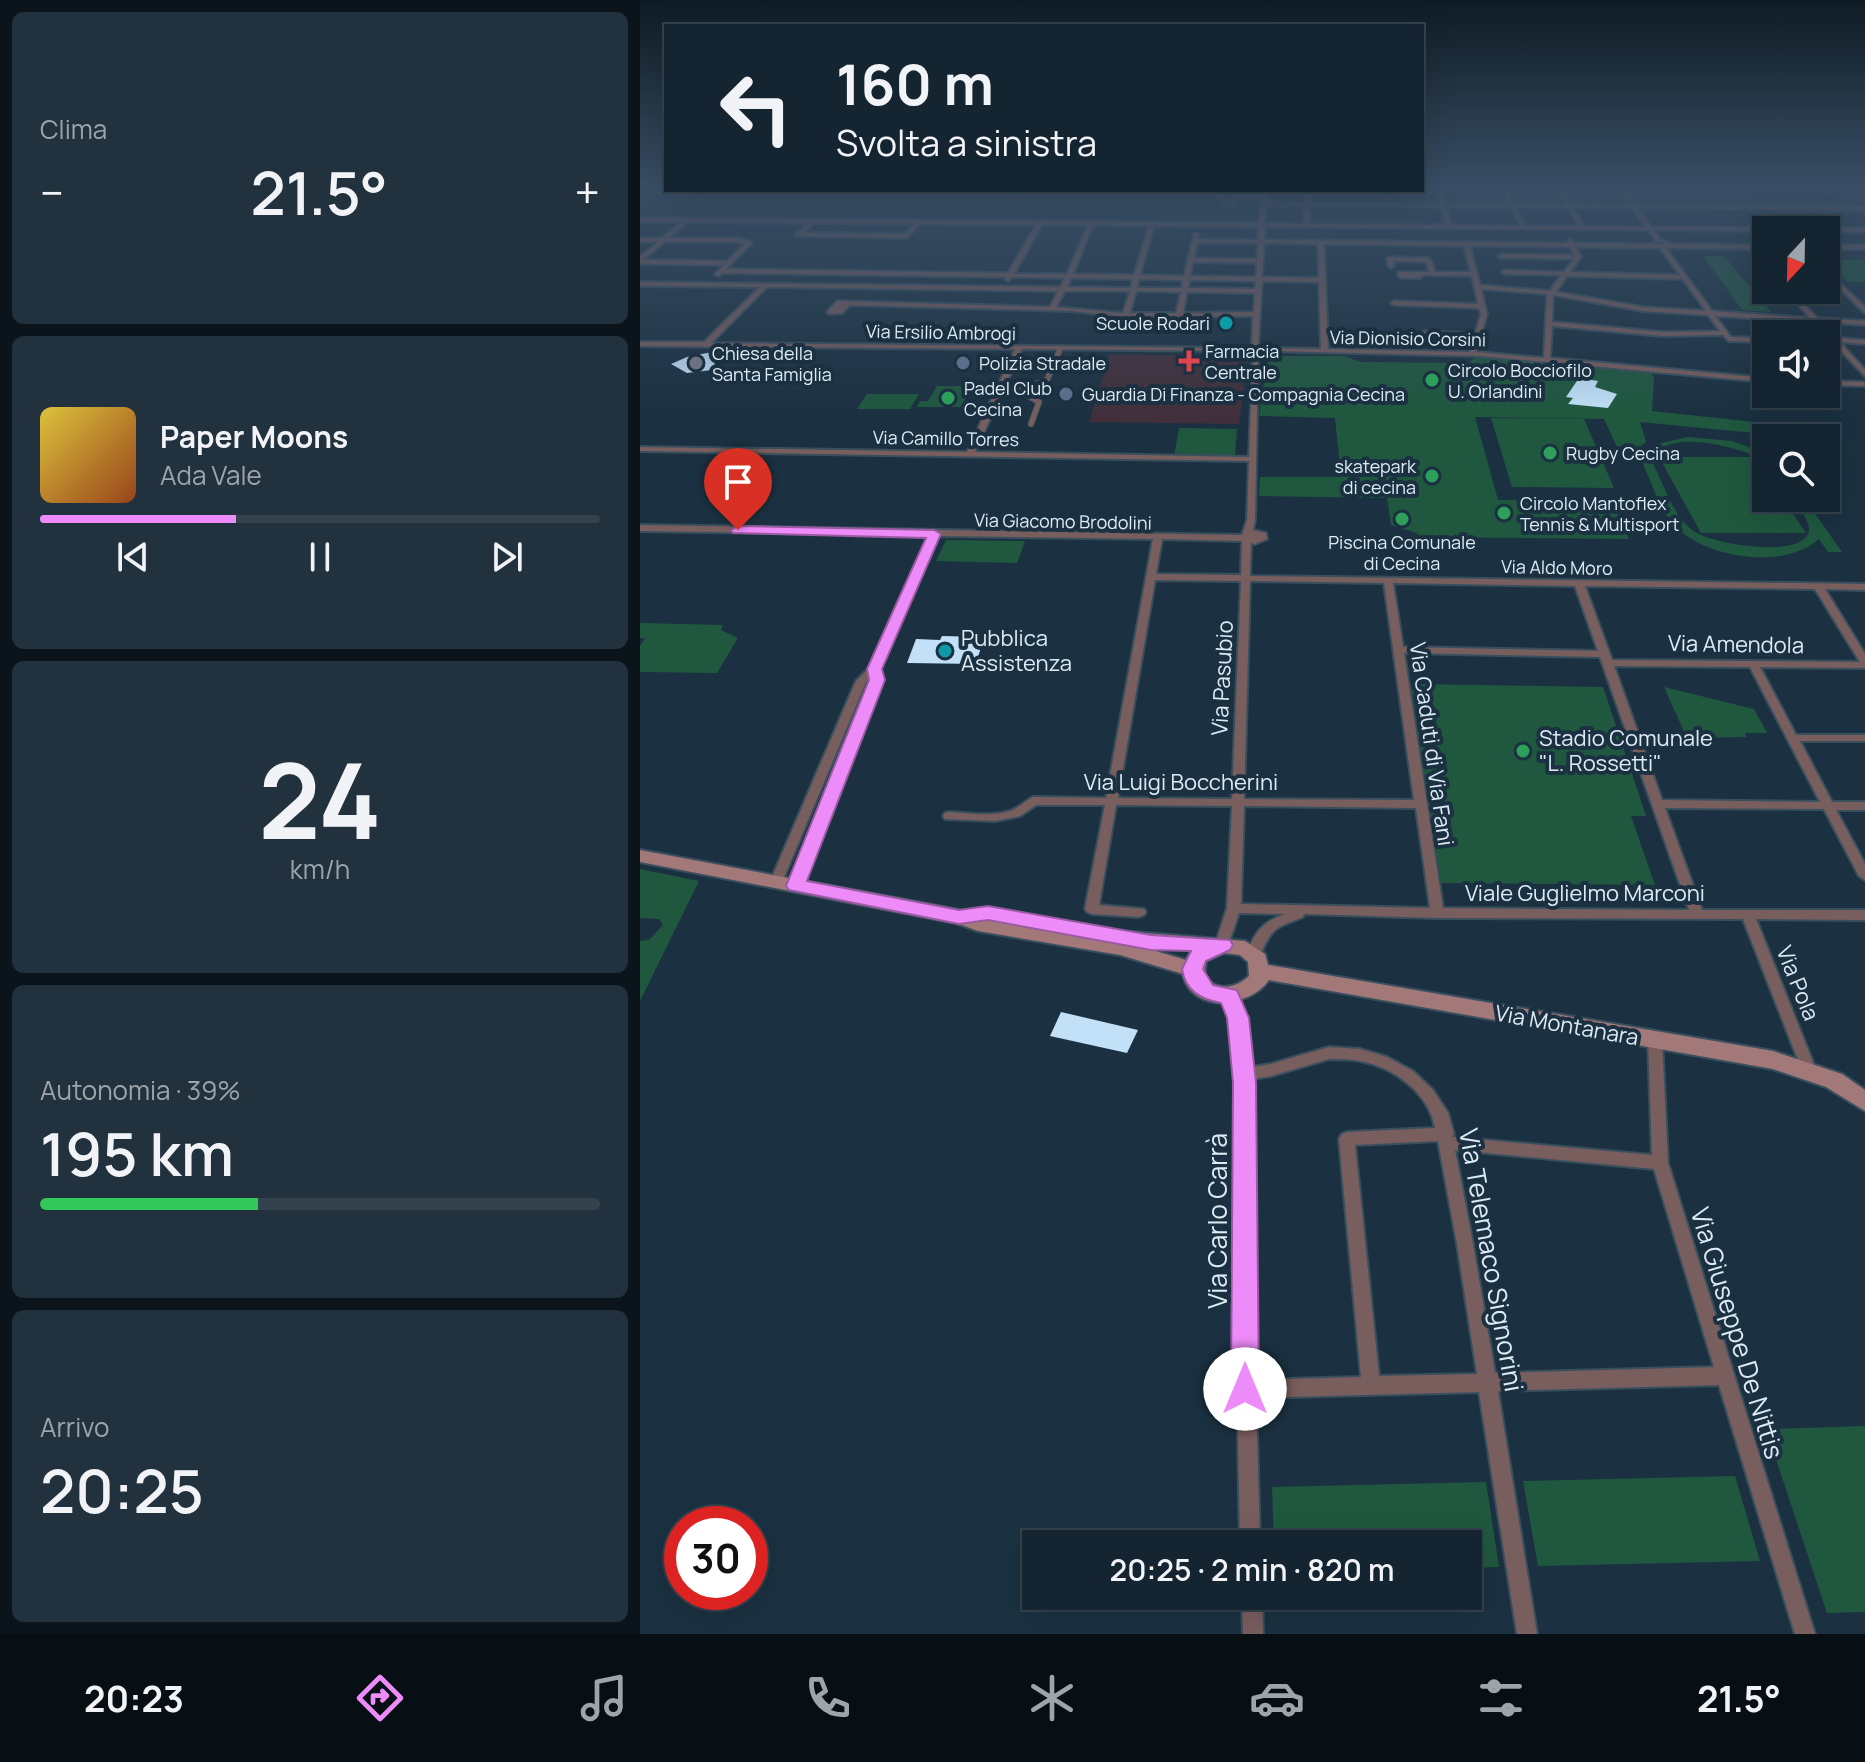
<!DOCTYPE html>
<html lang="it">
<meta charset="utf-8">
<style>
body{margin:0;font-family:Manrope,sans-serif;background:#21313d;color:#f1f3f6;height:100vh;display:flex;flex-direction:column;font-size:30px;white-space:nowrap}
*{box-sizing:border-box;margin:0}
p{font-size:26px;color:#9da5ab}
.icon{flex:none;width:44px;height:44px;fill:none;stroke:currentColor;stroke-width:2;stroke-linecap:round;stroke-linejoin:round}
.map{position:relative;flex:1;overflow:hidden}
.sheet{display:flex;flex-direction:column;gap:12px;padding:12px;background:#0b141b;width:640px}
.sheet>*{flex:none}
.hud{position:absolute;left:24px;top:24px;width:760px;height:168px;border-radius:0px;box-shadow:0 8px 32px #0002,0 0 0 2px #33424d;background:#142531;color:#f1f3f6;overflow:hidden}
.needle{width:52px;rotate:202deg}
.controls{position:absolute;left:1112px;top:216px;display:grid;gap:16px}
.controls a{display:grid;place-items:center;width:88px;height:88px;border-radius:0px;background:#142531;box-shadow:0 8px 32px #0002,0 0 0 2px #33424d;font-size:40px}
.speed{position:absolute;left:24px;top:1506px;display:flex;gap:16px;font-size:40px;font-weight:700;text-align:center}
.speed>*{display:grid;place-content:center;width:104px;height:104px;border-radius:50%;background:#142531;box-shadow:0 8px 32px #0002,0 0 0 2px #33424d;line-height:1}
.speed .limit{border:12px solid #d22;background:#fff;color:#111}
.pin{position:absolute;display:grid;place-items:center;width:68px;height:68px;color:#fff;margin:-82px -34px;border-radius:50% 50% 50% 0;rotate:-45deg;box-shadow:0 0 8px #0007}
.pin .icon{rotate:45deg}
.me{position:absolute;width:88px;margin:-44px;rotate:0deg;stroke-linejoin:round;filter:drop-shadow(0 0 6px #0008)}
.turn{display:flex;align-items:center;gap:28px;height:168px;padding:0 40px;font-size:36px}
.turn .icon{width:104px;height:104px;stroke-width:2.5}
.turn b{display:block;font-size:56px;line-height:68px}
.big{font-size:60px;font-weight:600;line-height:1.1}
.sheet .tile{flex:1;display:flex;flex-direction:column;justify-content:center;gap:12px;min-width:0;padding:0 28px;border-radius:12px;background:#21313d}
.sheet .dial{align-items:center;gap:0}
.dial b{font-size:104px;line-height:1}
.song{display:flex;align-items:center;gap:24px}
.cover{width:96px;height:96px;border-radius:12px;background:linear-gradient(135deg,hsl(50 70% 55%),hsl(20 70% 35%))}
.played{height:8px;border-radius:4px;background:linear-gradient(90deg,#ed8cf9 35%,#33424d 35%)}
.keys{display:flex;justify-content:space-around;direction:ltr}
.heat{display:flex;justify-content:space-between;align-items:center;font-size:44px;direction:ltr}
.charge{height:12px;border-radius:6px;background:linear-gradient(90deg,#34c759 39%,#33424d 0)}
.trip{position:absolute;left:382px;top:1530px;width:460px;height:80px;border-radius:0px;background:#142531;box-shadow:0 8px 32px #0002,0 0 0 2px #33424d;font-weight:600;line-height:80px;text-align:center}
.menu{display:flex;height:128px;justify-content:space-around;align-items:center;background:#080f14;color:#9da5ab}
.menu .icon{width:56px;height:56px}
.menu .active{color:#ed8cf9}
.menu b{font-size:36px;color:#f1f3f6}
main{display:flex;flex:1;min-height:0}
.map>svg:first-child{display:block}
</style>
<main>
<section class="sheet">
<div class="tile"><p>Clima</p>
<div class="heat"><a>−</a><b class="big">21.5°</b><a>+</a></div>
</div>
<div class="tile">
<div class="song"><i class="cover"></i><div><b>Paper Moons</b><p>Ada Vale</p></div></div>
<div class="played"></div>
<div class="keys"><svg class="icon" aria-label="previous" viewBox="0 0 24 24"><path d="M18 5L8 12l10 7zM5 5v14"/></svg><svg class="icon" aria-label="pause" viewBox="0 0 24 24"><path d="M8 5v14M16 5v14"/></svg><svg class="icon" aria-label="next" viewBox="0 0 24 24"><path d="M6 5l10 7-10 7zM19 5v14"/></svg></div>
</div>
<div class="tile dial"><b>24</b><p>km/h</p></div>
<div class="tile"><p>Autonomia · 39%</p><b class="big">195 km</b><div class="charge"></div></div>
<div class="tile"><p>Arrivo</p><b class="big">20:25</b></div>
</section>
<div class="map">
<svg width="1225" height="1634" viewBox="0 0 1225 1634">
<rect width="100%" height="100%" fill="#1b3141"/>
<path fill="#41303b" d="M470 354 604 357 607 361 599 424 449 422Z"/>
<path fill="#1f583f" d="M1186 249 1199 260H1225V282H1208L1186 261Z
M1063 256H1084L1131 312 1102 310Z
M636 356H704L720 362 829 363 835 357 1011 372 1014 379 1012 411 1114 422 1115 433 1000 422 1006 442 998 448 977 447 964 419 835 417 858 500 974 501 989 539 779 537 777 533 751 525 747 498 619 496 620 477H701L695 418 619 416 627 362Z
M297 386H332L321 407H277L280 401H288Z
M227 394H279L270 409H217Z
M851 418 944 419 974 488 872 487Z
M539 428 597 429 595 455 534 456Z
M1048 437 1092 441 1126 453V462C1106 447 1012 423 1014 466 1025 487 1033 515 1052 530 1069 544 1163 560 1169 531 1170 520 1157 506 1152 498H1164L1202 552H1188L1179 539C1145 570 1067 559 1035 526 1020 511 1011 480 1001 460L1013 445Z
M1019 457H1114L1126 475V498H1142L1166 533H1061Z
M306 540 385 541 377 563 296 561Z
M0 623 83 625 81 630 98 638 77 673 0 672V646L5 638H0Z
M771 684 963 687 1006 816H991L1015 885 801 883Z
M1024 687 1114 709 1127 733H1105L1106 737 1047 738Z
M0 869 59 881 0 1001V941L9 940 23 925 19 919 0 918Z
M1225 1426V1612L1187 1613 1126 1429Z
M1095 1476 1120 1561 898 1566 883 1481Z
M846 1482 859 1567 828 1568V1544H634L632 1487Z"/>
<path fill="#c2e1f9" d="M72 352 79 358 74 363 80 369 47 373 31 364 47 357Z
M939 378 958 381 955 387 977 394 968 408 928 404 933 398 926 397Z
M302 636 344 637 336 664 267 663 276 639 300 640Z
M421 1012 498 1030 487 1053 410 1036Z"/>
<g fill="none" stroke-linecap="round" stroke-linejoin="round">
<g stroke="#3a4f5e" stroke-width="7">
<path id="pedestrian" d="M391 424 399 402 378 390 407 380 420 349"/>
</g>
<g stroke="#3a4f5e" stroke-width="4">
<path id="minor" d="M795 186H800L805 204H869L861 186H866L874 204H926L916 186H921L931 204 990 205 977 186H982L995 205 1225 206V210L998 208 1011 227 1225 228V232L1014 230 1020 239 1033 244 1126 245V249H1114L1126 263V269L1108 249 1026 248 1072 311 1170 318 1145 290H1151L1177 318 1225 321V325L1181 322 1196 338 1225 340V344L1200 342 1225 370V376L1173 322 1075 316 1091 337 1126 338V342L1089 341 1083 335 1023 336 912 326 910 358 1126 378V382L840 356 626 351 625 350 628 348 681 349 679 282 622 281 618 346 615 348 612 346 613 316 486 317 431 311 210 305 202 313 190 314 187 312 197 301 410 307 418 291 127 287 71 343 605 348V350L603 351 382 349 335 452 609 457 613 356 618 355 615 520 613 530 626 533 627 539 615 544 611 543 610 576 1225 584V590L1185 589 1225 654V668L1120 667 1156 735H1225V741H1160L1192 802H1225V810H1196L1225 864V880L1219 876 1184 809 1025 808 1062 910H1225V920L1116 919 1176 1070 1174 1074 1169 1076 1164 1074 1162 1070 1103 919 797 918 664 914 663 917C632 929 632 928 619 958H609L607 954C614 932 623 922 645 914L599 913 587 948H577L575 945 587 908 592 806 476 805 459 905 504 909 506 912 504 915 499 917 452 914 447 912 445 909 465 805H396L380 816 355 821 305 819 303 816 305 813 309 812C328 813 351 817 370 811 379 808 385 801 393 797L466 798 513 539 298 536 239 669 242 680 162 886 161 889H151L150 886 232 680 231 677 226 682 142 882 140 885H132L130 882 216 681 229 668 289 535 0 531V525L602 535 607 520 609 461 0 451V447L327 452 375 349 0 346V342H64L120 287 0 286V282L420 287 425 278 372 277 368 281 365 279 366 277 83 273 78 276 75 274 84 265 0 264V257L18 242H0V238H22L41 222H0V218L619 223 621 199H596L594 204 586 206 575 194 576 190H582L581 194 587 202 594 196H621V190H627L626 202 664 203 663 190H669V203L800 204ZM626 206H664V224L625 223ZM669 206 801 207 806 225 670 224ZM806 207H871L880 226 811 225ZM876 207 928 208 939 226H885ZM933 208H992L1006 227 944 226ZM48 222 168 223 156 234V236L267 238 280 224 396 225 368 273 86 269 111 244V242L99 238H29ZM174 223 274 224 265 234 163 233ZM402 225H448L427 274H374ZM453 225 509 226 494 275 433 274ZM514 226 619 227 618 240 558 239V234H554L544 276 500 275ZM625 227 1008 230 1016 241 1024 244 934 243 930 239 927 241 928 243 624 240ZM25 242H99L105 244 87 261 3 260ZM557 243H618L617 259 554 258ZM624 243 678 244 679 278 622 277ZM684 244 824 246 831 272H795L791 260 788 258 750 257 747 259 748 266 751 268 754 266 753 261 786 262 789 272H758V276L761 278H780L783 275 832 276 838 304 754 301 751 303 754 305 839 308 841 314 835 334 785 331 782 333 785 335 833 338 829 352 688 349ZM830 246 930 247 934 255 861 254 858 256 861 258 934 259 924 272 865 270 862 272 865 274 921 275 910 291 840 285ZM936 247 1020 248 1040 275 930 272 941 257ZM553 262 617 263 616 277 550 276ZM927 276 1043 279 1066 311 1003 307 916 292ZM431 278 493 279 491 288 427 287ZM499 279 543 280 542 288H497ZM550 280 616 281 615 289 548 288ZM841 289 907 294 904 358 836 352 847 314ZM425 291H490L483 313 416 307ZM496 291 541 292 536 313H490ZM547 292 615 293 614 312 543 313ZM913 295 1003 311 1068 315 1080 331 1023 332 912 322ZM522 539 602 541 601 575 516 574ZM515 580 601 581 592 799 478 798ZM610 581 744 583 774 800 604 799ZM753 583 935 586 958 651 763 647ZM945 586 1175 589 1220 662 972 660ZM764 653 960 657 1049 910 803 908ZM974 666 1110 667 1180 802 1022 800ZM604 806 776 808 790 908 601 904Z
M1045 186 1225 187V191L1043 189Z
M1186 245H1225V249H1186Z
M1186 270 1225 307V313L1186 275Z
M1186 381 1224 382 1225 386 1186 385Z
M589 991 594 992 596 996 604 1021 612 1067 631 1064 689 1047 720 1049 747 1057 773 1071 793 1090 808 1113 814 1134 812 1137 1012 1155 1008 1040 1010 1036 1015 1034 1020 1036 1022 1040 1028 1163 1175 1634H1155L1079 1385 858 1391 897 1634H877L839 1392 616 1398 620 1544H600C598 1440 596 1337 597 1232 597 1152 606 1073 582 996L584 992ZM689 1059C699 1059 710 1059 720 1061 754 1067 789 1093 795 1128L707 1132 702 1134 699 1139 721 1377 615 1380 613 1079 631 1076ZM798 1141 817 1244 837 1374 739 1376 715 1145ZM815 1150 1014 1169 1074 1367 855 1373 833 1244Z
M602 1596H622L623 1634H603Z"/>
</g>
<g stroke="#3a4f5e" stroke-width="4">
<path id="secondary" d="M0 850 319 910 340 917 483 942 485 934 492 932 605 941 625 954 628 965 1133 1051 1202 1074 1225 1090V1111L1186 1087 1133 1069 629 980C610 1008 551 1014 543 974L480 955 338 931 316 923 0 862ZM502 947 552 950 546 960ZM584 953 600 955 608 962 609 976C595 989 577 991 564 977L566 961Z"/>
</g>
<use href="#pedestrian" stroke="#795e5e" stroke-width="5"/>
<use href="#minor" fill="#795e5e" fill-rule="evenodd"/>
<use href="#secondary" fill="#a27879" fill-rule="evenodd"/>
</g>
<linearGradient id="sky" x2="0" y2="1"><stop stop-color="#0f1b24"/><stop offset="0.45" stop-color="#394e65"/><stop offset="1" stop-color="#394e65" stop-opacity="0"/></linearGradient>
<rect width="1225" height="415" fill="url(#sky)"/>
<path fill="#ed8cf9" stroke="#9a5ba2" stroke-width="2" d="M98 526 294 530 301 534 242 669 245 680 167 881 319 910 348 906 511 935 590 940 593 945 590 950 566 961 563 969 573 985 597 990 609 1018 616 1083 619 1389 615 1399 605 1403 595 1399 591 1389 593 1083 587 1018 581 1003C561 999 545 991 542 969L551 951 511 950 348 920 319 924 149 890 146 886 229 680 227 669 286 538 93 533 91 530Z"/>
<g fill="#0f9aa8" stroke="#1b3141" stroke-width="3">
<circle cx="586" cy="323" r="8"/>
<circle cx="305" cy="651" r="8"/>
</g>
<path fill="#e0444e" stroke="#1b3141" stroke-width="3" d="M545 349h8v8h8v8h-8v8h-8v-8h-8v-8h8z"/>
<circle fill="#6b7280" stroke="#1b3141" stroke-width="3" cx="56" cy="363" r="8"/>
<g fill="#5c6f8a" stroke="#1b3141" stroke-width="3">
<circle cx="323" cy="363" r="8"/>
<circle cx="426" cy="394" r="8"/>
</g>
<g fill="#2e9e5b" stroke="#1b3141" stroke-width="3">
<circle cx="792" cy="380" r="8"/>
<circle cx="308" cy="398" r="8"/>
<circle cx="910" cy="453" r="8"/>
<circle cx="792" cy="476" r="8"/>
<circle cx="864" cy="513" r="8"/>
<circle cx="762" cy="519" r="8"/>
<circle cx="883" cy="751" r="8"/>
</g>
<g text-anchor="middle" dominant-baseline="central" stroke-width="8" stroke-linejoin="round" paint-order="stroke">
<g font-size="18" fill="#ddebf5" stroke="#1b3141" text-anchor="start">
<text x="570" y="323" text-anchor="end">Scuole Rodari</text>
<text x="565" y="351">Farmacia<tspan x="565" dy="21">Centrale</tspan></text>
<text x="72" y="353">Chiesa della<tspan x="72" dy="21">Santa Famiglia</tspan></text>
<text x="339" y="363">Polizia Stradale</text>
<text x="808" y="370">Circolo Bocciofilo<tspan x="808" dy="21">U. Orlandini</tspan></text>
<text x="324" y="388">Padel Club<tspan x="324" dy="21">Cecina</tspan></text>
<text x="442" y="394">Guardia Di Finanza - Compagnia Cecina</text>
<text x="926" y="453">Rugby Cecina</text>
<text x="776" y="466" text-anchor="end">skatepark<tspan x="776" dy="21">di cecina</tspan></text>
<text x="880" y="503">Circolo Mantoflex<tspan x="880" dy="21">Tennis &amp; Multisport</tspan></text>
<text x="762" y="542" text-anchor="middle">Piscina Comunale<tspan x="762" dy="21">di Cecina</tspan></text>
</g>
<g font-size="18" fill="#ddebf5" stroke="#1b3141">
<text transform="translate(301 332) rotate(1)">Via Ersilio Ambrogi</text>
<text transform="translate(768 338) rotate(1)">Via Dionisio Corsini</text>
<text transform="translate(306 438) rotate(1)">Via Camillo Torres</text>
<text transform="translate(423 521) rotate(1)">Via Giacomo Brodolini</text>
<text transform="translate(917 567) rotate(1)">Via Aldo Moro</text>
</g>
<g font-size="22" fill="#ddebf5" stroke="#1b3141" text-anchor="start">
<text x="321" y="638">Pubblica<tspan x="321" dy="25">Assistenza</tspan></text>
<text x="899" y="738">Stadio Comunale<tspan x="899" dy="25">"L. Rossetti"</tspan></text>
</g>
<g font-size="22" fill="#ddebf5" stroke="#1b3141">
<text transform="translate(1096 644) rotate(1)">Via Amendola</text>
<text transform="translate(582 678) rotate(-87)">Via Pasubio</text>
<text transform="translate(792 744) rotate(82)">Via Caduti di Via Fani</text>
<text x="541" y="782">Via Luigi Boccherini</text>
<text x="945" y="893">Viale Guglielmo Marconi</text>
<text transform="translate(1158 983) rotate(68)">Via Pola</text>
<text transform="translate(927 1025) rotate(10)">Via Montanara</text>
</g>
<g font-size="26" fill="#ddebf5" stroke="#1b3141">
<text transform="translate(577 1221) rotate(-90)">Via Carlo Carrà</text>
<text transform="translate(852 1260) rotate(80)">Via Telemaco Signorini</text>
<text transform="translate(1098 1333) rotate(73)">Via Giuseppe De Nittis</text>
</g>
</g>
</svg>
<div class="controls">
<a><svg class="needle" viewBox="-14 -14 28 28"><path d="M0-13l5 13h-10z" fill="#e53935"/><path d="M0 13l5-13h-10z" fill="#9da5ab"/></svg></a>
<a><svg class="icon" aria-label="sound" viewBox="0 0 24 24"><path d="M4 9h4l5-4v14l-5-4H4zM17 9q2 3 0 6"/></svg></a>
<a><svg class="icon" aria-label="search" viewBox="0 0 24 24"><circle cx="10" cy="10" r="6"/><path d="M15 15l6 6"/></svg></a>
</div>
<div class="speed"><div class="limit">30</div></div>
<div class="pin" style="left:98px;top:530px;background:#d93025"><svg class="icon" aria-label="arrive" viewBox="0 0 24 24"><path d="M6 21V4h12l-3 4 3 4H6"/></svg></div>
<svg class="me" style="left:605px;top:1389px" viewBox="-20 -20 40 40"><circle r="19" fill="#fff"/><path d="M0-13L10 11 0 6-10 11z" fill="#ed8cf9"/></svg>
<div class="trip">20:25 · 2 min · 820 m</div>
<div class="hud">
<div class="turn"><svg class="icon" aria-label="left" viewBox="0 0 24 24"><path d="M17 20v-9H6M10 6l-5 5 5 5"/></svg><div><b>160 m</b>Svolta a sinistra</div></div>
</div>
</div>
</main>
<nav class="menu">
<b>20:23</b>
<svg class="icon active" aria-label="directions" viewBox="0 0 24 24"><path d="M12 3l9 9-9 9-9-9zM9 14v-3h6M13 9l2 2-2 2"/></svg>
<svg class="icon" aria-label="music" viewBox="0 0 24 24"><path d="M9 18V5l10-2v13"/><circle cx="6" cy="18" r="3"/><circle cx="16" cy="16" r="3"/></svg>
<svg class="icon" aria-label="phone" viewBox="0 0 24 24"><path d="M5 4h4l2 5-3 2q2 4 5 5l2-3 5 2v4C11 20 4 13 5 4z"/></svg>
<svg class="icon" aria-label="climate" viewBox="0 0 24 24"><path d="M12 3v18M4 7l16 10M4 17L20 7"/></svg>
<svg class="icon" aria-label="car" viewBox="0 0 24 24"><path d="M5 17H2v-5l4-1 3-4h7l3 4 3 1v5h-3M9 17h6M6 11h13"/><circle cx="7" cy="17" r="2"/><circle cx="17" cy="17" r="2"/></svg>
<svg class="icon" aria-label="filters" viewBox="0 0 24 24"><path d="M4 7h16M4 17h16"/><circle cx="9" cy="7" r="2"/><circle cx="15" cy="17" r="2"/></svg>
<b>21.5°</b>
</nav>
